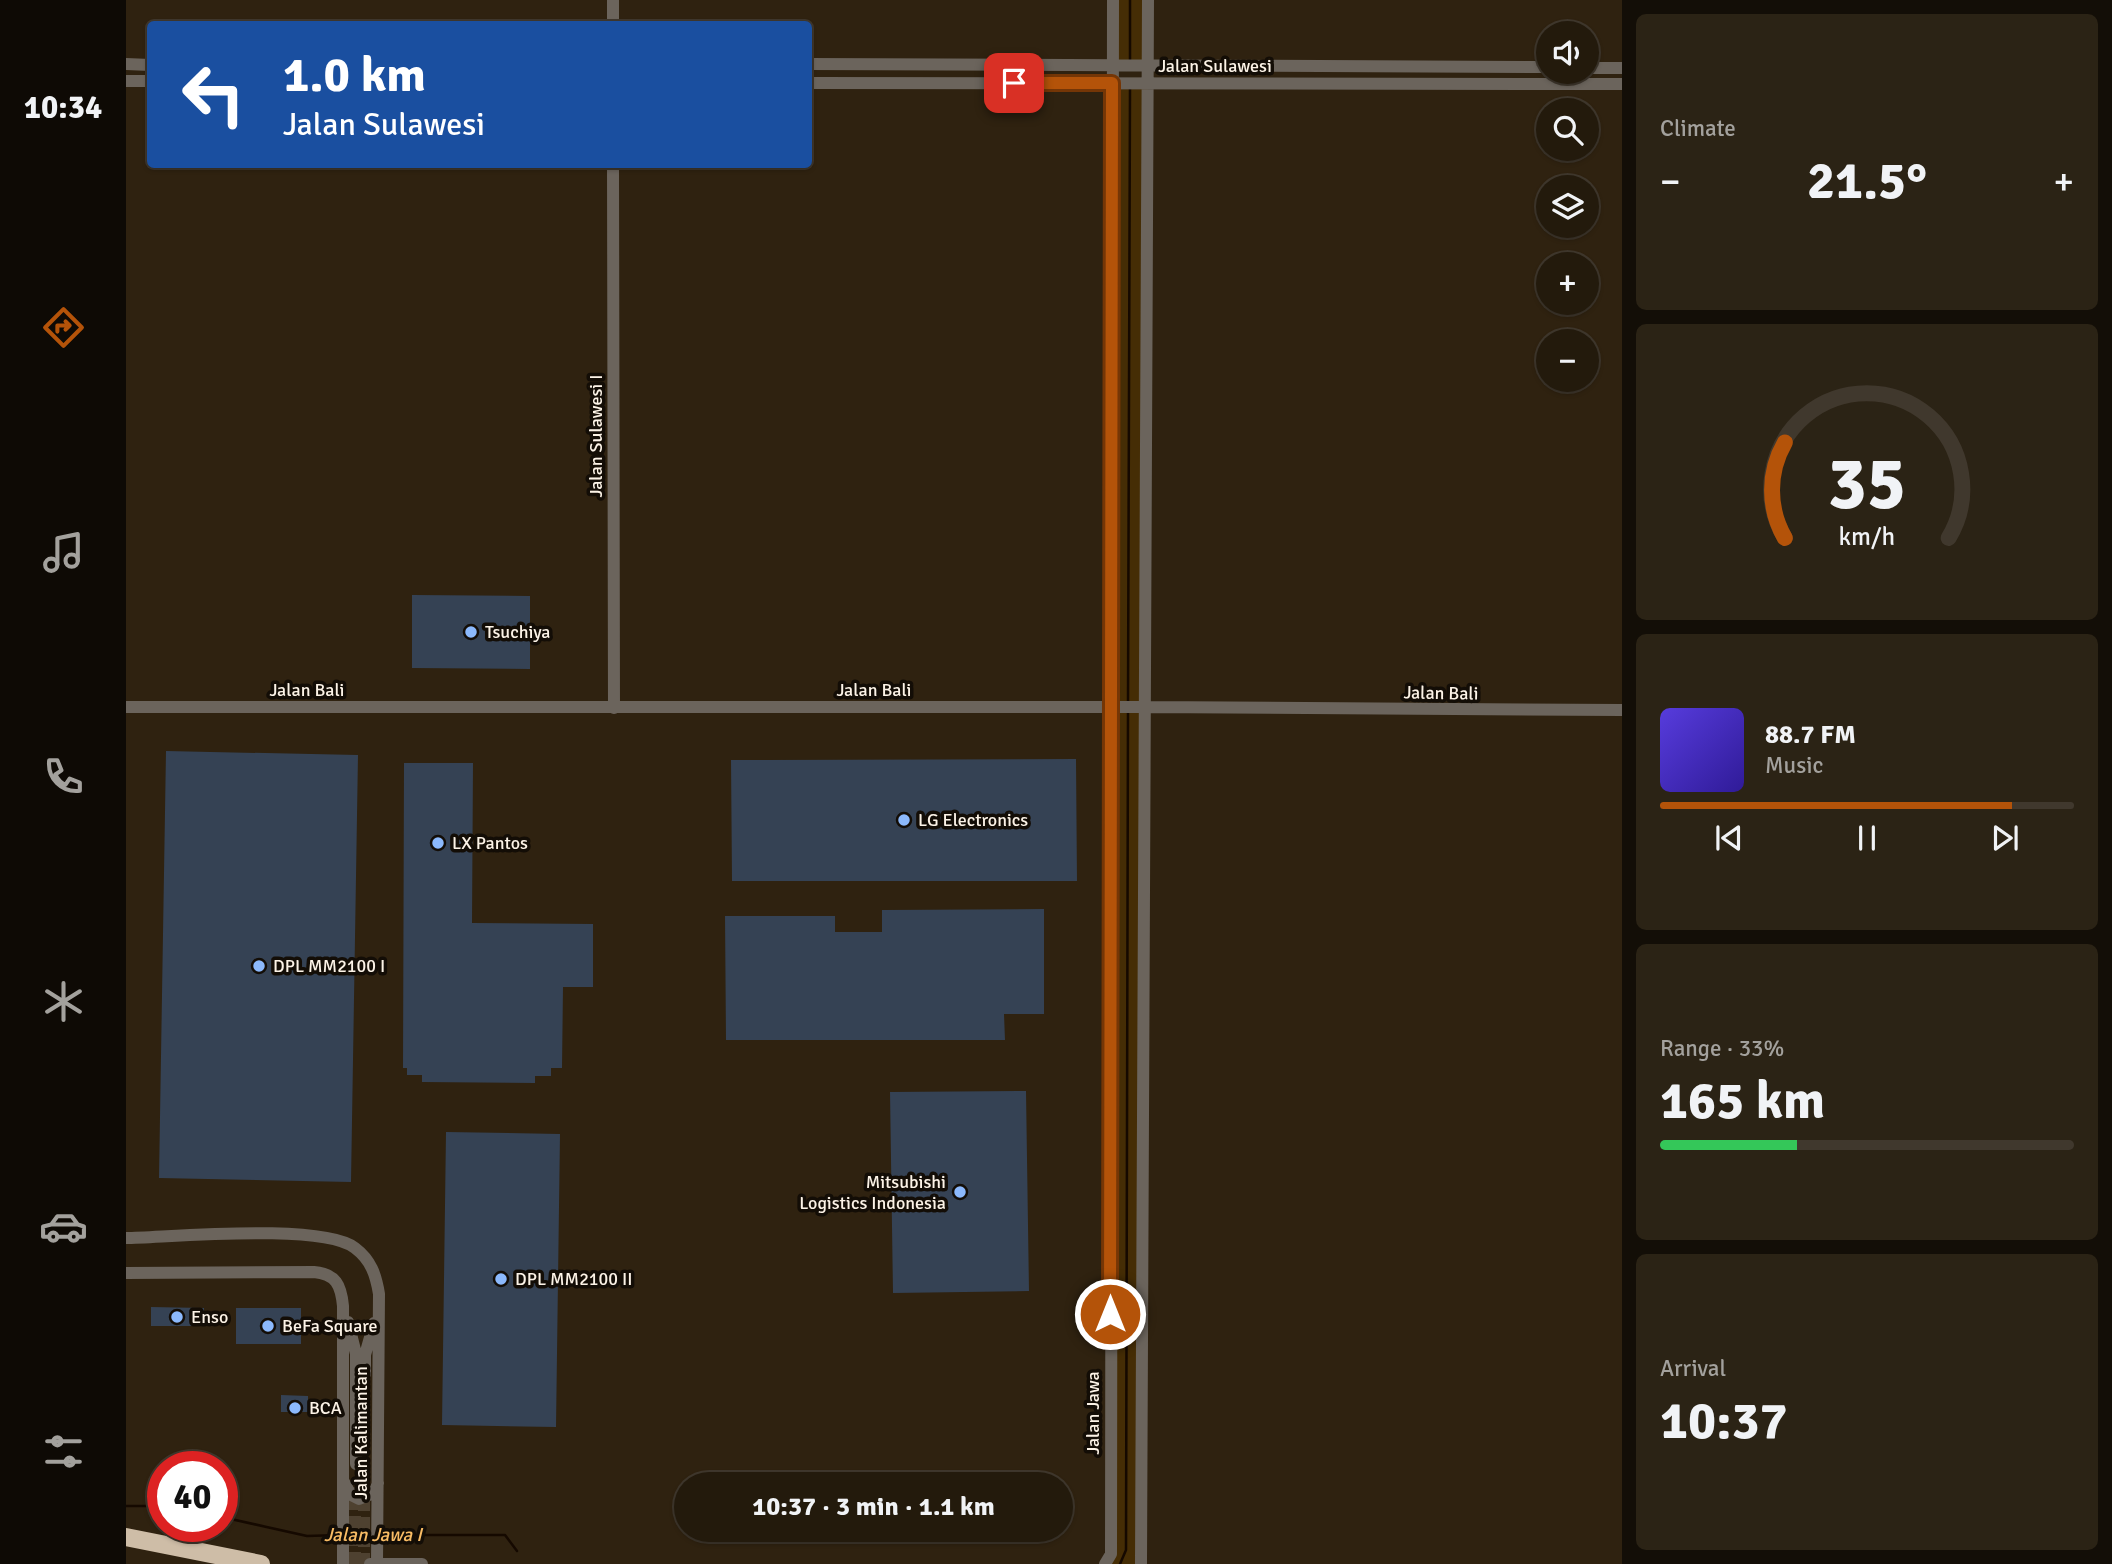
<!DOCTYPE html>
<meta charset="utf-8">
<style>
body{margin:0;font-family:Signika,sans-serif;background:#2b2315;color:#f1f3f6;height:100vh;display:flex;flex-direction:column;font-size:26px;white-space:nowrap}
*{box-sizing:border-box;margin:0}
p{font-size:23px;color:#a3a19d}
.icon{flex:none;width:38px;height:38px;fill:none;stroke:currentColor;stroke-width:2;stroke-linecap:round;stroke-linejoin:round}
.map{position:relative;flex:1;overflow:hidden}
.panel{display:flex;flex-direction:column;gap:14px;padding:14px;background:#130e07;width:490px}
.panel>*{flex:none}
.banner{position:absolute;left:21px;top:21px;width:665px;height:147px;border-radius:7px;box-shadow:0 2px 5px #0004,0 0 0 2px #40382d;background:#1a4fa0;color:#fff;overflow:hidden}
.fabs{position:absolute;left:1410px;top:21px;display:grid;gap:14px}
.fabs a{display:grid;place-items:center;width:63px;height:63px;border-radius:50%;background:#231a0c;box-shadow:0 2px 5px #0004,0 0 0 2px #40382d;font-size:35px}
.speed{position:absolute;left:21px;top:1451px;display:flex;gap:14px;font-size:35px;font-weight:700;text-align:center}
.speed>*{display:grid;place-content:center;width:91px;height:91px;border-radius:50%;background:#231a0c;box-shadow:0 2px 5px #0004,0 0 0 2px #40382d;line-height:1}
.speed .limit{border:10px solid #d22;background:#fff;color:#111}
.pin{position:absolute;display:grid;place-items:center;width:60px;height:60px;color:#fff;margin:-30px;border-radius:14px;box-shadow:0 4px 10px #0006}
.me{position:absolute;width:77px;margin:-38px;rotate:0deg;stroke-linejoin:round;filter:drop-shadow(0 0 5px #0008)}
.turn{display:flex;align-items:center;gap:24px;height:147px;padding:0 21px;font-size:32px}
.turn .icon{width:91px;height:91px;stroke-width:2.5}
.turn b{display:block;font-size:49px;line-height:60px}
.big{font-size:52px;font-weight:800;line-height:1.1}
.panel .tile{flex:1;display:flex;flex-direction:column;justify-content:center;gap:10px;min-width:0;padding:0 24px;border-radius:10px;background:#2b2315}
.panel .dial{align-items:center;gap:0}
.dial svg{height:182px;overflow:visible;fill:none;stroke:#40382d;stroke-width:7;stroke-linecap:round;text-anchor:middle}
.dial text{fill:#f1f3f6;stroke:none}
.song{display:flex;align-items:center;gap:21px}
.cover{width:84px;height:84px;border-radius:10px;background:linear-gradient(135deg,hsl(250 70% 55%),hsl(250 70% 35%))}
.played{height:7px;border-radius:4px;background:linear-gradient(90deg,#b45309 85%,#40382d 85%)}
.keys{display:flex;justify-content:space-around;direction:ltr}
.heat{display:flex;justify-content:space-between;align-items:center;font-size:38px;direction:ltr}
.charge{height:10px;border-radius:5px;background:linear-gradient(90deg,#34c759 33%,#40382d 0)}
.trip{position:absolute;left:548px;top:1472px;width:399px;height:70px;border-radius:35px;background:#231a0c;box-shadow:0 2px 5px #0004,0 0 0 2px #40382d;font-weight:800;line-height:70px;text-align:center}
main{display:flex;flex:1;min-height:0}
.dock{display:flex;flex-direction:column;width:126px;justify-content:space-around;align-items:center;background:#0e0a05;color:#a3a19d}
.dock .icon{width:49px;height:49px}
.dock .selected{color:#b45309}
.dock b{font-size:32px;color:#f1f3f6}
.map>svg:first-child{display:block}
</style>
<main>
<nav class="dock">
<b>10:34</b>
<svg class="icon selected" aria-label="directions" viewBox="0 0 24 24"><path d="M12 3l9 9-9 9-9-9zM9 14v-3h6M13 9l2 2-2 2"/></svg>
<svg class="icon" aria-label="music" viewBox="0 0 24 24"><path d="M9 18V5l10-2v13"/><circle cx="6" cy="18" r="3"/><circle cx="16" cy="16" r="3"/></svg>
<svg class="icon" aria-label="phone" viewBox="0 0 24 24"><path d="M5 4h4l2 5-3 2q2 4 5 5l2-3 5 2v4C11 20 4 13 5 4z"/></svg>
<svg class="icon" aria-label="climate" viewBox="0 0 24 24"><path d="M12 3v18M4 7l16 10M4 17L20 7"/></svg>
<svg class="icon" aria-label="car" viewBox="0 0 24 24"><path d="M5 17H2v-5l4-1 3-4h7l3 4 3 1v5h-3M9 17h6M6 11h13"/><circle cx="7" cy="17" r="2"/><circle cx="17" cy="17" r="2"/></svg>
<svg class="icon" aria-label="filters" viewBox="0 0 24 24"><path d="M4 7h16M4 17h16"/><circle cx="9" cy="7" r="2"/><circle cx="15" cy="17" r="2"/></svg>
</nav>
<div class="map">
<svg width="1496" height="1564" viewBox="0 0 1496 1564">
<rect width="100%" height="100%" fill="#2f2210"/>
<path fill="#452d05" d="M987 0H1022V66H986Z
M986 84H1022L1015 1564H978L982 1561Z"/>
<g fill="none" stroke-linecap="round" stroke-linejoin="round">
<path stroke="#150900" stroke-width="2.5" d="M1004 60V0
M1002 704 1004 87
M0 1506H37
M96 1517 181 1536 214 1535
M220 1535H249
M255 1535H379L391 1551
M994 1564 1000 1550 1002 710"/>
</g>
<path fill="#354254" d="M286 595 404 596V669L286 668Z
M40 751 232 755 225 1182 33 1178Z
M950 759 951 881H606L605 760Z
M278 763H347L346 923 467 924V987H437L436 1068H425V1076H409V1083L296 1082V1075H281V1068H277Z
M918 909V1014H878L879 1040H600L599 916H709V932H756V910Z
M900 1091 903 1291 767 1293 764 1092Z
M320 1132 434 1134 430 1427 316 1425Z
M25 1307 78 1308V1326H25Z
M110 1308H175V1344H110Z
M155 1395 182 1396V1412H155Z"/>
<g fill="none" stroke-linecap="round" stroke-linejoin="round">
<path stroke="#4e4130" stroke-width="12" stroke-dasharray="12 6" stroke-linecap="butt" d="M238 1463V1564
M229 1564V1487"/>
<path stroke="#6b645c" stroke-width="12" d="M487 24V0
M0 64 24 65
M682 64 1423 67
M1461 68H1496
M0 81H24
M682 83 1496 84
M487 164 488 708
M0 707H1020L1496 710
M0 1238C47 1237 196 1223 229 1248 245 1260 250 1275 253 1294L251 1563
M0 1273 188 1272C210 1274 215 1285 217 1306V1564
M222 1322 230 1354V1464
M239 1374V1355L248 1323
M218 1482 225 1495 233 1499 248 1493 252 1483
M244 1564H296
M979 1564 985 1554 987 0
M1015 1564 1022 0"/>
<path stroke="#cebda7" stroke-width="18" d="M0 1537 135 1564"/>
</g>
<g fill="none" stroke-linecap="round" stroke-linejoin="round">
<g stroke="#753606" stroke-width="18">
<path id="route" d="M888 83H986L984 1314"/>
</g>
<use href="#route" stroke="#b45309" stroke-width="12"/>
</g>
<g fill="#8cb9fc" stroke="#130d06" stroke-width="2.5">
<circle cx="345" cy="632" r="7"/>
<circle cx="778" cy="820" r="7"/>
<circle cx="312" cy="843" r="7"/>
<circle cx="133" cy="966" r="7"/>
<circle cx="834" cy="1192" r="7"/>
<circle cx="375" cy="1279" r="7"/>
<circle cx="51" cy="1317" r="7"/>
<circle cx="142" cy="1326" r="7"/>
<circle cx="169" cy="1408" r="7"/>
</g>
<g text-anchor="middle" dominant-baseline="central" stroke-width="7" stroke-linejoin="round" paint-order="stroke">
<g font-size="18" fill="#fcf3e7" stroke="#130d06">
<text x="1089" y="66">Jalan Sulawesi</text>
<text transform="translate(470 436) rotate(-90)">Jalan Sulawesi I</text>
<text x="181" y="690">Jalan Bali</text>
<text x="748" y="690">Jalan Bali</text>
<text transform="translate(1315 693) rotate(1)">Jalan Bali</text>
<text transform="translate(967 1413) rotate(-90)">Jalan Jawa</text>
<text transform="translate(235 1433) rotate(-90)">Jalan Kalimantan</text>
</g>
<g font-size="18" fill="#fcf3e7" stroke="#130d06" text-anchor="start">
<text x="359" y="632">Tsuchiya</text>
<text x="792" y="820">LG Electronics</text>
<text x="326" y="843">LX Pantos</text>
<text x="147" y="966">DPL MM2100 I</text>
<text x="820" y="1182" text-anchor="end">Mitsubishi<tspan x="820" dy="21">Logistics Indonesia</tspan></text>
<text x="389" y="1279">DPL MM2100 II</text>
<text x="65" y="1317">Enso</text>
<text x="156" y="1326">BeFa Square</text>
<text x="183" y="1408">BCA</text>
</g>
<g font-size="19" font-style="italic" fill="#fabd65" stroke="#130d06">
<text x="247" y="1535">Jalan Jawa I</text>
</g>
</g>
</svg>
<div class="fabs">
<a><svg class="icon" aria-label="sound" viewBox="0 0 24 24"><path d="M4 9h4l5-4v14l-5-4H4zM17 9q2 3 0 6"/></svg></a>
<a><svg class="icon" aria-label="search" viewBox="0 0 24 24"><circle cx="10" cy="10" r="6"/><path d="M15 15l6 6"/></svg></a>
<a><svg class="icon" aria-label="layers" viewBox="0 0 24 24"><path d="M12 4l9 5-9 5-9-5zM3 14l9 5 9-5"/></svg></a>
<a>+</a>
<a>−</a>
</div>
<div class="speed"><div class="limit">40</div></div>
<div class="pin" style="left:888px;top:83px;background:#d93025"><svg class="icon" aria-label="arrive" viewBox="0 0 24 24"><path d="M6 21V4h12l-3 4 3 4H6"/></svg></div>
<svg class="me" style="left:984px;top:1314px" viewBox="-20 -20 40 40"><circle r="17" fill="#b45309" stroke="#fff" stroke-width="3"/><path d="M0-11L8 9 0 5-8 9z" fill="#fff"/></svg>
<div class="trip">10:37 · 3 min · 1.1 km</div>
<div class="banner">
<div class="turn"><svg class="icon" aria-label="left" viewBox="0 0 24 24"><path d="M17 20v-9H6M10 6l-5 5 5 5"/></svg><div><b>1.0 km</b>Jalan Sulawesi</div></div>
</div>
</div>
<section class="panel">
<div class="tile"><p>Climate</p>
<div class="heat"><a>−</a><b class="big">21.5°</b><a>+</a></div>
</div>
<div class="tile dial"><svg viewBox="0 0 100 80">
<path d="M14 69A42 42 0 1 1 86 69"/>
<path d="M14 69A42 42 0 0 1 14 27" stroke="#b45309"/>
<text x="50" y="56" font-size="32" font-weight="700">35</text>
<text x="50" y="72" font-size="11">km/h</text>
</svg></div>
<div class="tile">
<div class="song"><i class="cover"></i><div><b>88.7 FM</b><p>Music</p></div></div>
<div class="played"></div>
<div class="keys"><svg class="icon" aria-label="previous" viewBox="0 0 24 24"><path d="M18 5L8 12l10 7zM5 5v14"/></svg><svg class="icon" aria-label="pause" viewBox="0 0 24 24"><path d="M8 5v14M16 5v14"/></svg><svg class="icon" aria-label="next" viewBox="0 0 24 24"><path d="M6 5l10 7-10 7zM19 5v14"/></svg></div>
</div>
<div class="tile"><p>Range · 33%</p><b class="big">165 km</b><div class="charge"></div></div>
<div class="tile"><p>Arrival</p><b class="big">10:37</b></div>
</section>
</main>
